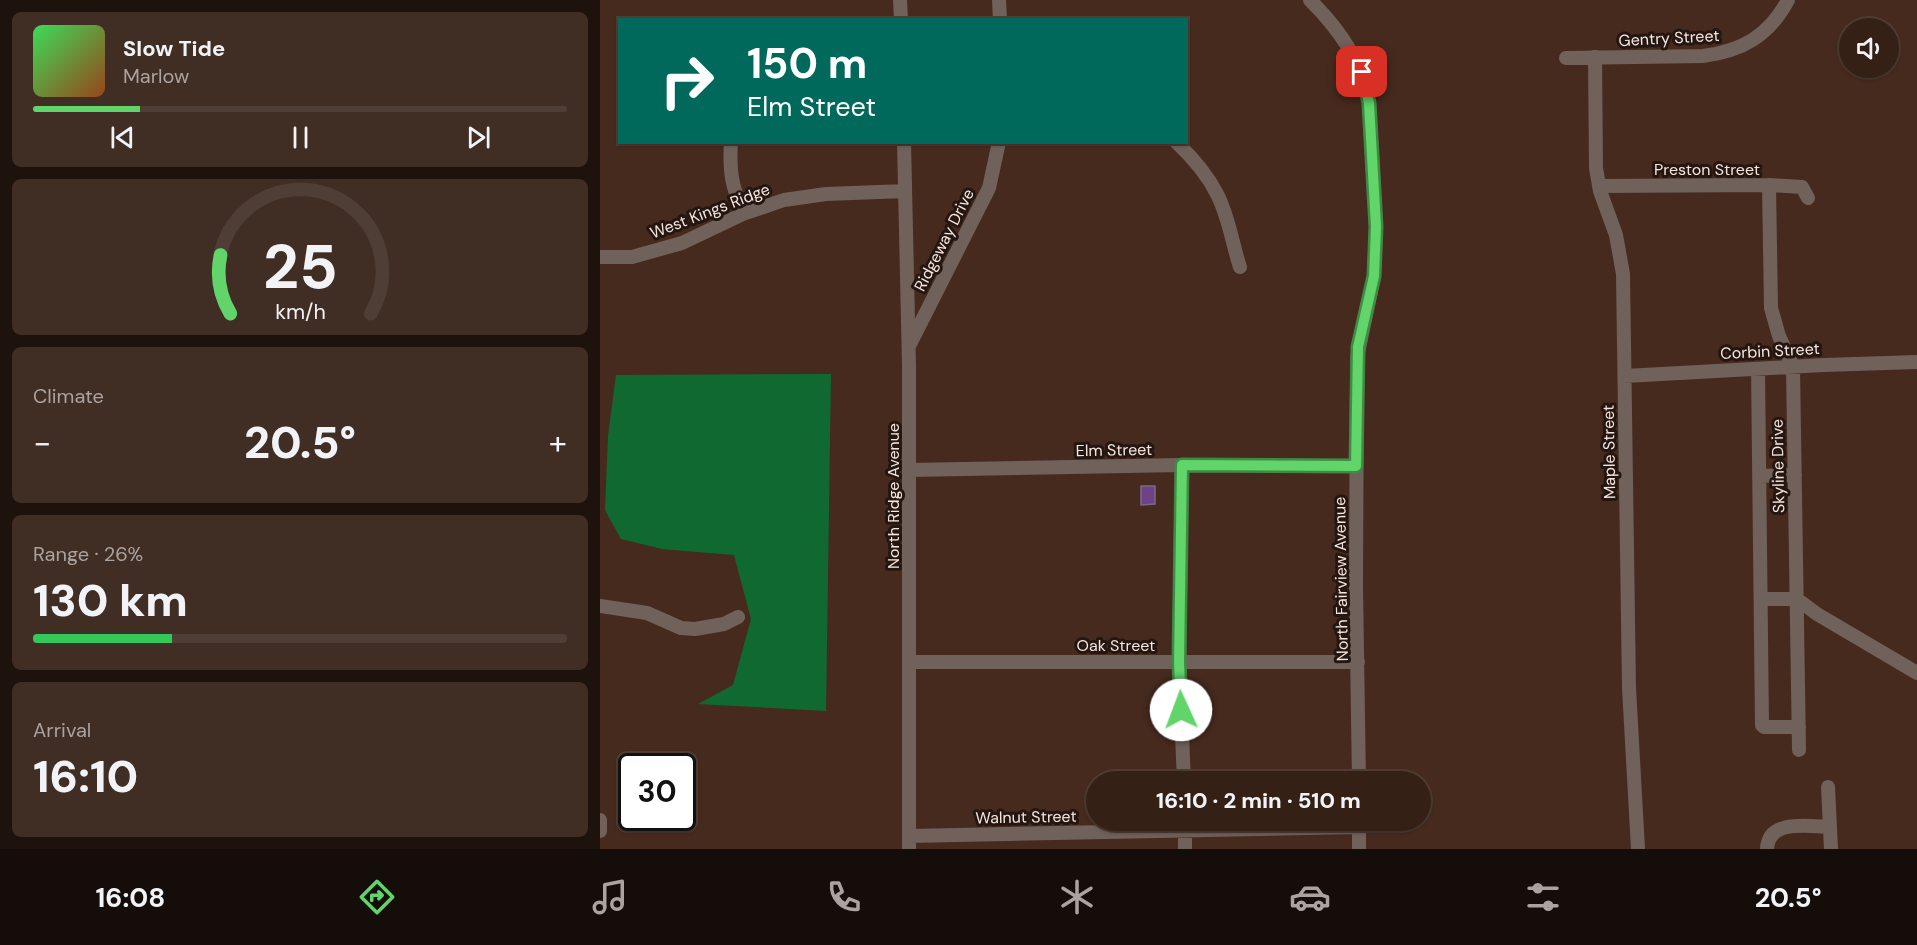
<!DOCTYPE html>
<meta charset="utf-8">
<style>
body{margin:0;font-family:"DM Sans",sans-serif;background:#402d23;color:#f1f3f6;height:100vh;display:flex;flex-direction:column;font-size:22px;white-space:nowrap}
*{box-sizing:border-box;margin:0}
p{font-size:20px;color:#aaa3a1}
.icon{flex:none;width:33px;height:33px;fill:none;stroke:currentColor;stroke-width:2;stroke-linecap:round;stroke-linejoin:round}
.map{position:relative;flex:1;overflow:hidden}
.details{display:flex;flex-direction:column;gap:12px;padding:12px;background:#1d120c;width:600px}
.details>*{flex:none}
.top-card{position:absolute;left:18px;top:18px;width:570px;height:126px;border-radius:0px;box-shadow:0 2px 4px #0004,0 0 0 2px #4f3e35;background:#00695c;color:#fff;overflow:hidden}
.controls{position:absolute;left:1239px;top:18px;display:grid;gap:12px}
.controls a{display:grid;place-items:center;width:60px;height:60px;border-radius:50%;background:#352016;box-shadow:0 2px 4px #0004,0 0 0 2px #4f3e35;font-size:30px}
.speed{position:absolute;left:18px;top:753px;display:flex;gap:12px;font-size:30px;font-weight:700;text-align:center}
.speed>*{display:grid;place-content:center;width:78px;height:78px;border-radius:50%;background:#352016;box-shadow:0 2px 4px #0004,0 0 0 2px #4f3e35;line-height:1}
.speed .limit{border:3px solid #111;border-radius:9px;background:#fff;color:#111}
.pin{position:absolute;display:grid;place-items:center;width:51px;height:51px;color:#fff;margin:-26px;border-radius:12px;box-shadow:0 3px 9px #0006}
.me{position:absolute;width:66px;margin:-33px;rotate:358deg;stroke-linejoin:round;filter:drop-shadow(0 0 4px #0008)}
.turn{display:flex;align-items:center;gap:21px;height:126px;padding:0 30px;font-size:27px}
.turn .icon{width:78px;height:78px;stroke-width:2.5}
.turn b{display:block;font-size:42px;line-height:51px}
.big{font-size:45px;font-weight:800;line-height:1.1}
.details .widget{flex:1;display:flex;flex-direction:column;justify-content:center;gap:9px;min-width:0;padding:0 21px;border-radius:9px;background:#402d23}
.details .dial{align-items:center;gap:0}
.dial svg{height:156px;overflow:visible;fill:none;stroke:#4f3e35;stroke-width:7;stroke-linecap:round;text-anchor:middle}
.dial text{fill:#f1f3f6;stroke:none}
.song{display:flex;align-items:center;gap:18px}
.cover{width:72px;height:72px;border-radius:9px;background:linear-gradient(135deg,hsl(130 70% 55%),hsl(20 70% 35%))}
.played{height:6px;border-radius:3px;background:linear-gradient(90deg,#61d46a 20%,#4f3e35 20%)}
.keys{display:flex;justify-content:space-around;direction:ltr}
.heat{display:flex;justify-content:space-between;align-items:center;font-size:33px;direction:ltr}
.charge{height:9px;border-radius:4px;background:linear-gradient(90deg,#34c759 26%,#4f3e35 0)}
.trip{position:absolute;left:486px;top:771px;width:345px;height:60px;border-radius:30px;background:#352016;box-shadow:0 2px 4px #0004,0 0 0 2px #4f3e35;font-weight:800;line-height:60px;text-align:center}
.tab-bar{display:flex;height:96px;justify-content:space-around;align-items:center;background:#150d09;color:#aaa3a1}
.tab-bar .icon{width:42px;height:42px}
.tab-bar .current{color:#61d46a}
.tab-bar b{font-size:27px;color:#f1f3f6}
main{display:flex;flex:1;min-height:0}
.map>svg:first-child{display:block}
</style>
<main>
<section class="details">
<div class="widget">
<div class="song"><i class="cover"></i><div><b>Slow Tide</b><p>Marlow</p></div></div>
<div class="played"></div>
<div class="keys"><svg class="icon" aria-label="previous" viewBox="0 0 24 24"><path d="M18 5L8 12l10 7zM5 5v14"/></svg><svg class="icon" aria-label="pause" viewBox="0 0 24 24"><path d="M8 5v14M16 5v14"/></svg><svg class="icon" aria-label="next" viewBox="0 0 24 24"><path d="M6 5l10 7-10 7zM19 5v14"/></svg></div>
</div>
<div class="widget dial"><svg viewBox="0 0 100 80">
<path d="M14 69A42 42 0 1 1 86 69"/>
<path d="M14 69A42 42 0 0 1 9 39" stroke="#61d46a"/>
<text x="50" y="56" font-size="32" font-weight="700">25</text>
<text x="50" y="72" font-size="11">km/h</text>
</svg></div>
<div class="widget"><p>Climate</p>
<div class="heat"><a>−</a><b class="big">20.5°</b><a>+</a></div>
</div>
<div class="widget"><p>Range · 26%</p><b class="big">130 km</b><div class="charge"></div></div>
<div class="widget"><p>Arrival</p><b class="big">16:10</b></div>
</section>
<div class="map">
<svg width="1317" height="849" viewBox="0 0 1317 849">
<rect width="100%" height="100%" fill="#472a1e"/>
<path fill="#116932" d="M231 374 226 711 98 704 133 685 151 619 134 555 62 549 21 539 5 510 8 436 16 375Z"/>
<path fill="#6d4288" stroke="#7a6986" stroke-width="1.5" d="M541 486H555V504L541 505Z"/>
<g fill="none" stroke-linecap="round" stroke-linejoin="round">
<path stroke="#70615b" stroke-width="14" d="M300 0 301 20
M399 0 400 20
M710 0C740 30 761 60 769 103L776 227 774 276 757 358 756 586 759 782
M995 57 996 168 1000 191 1016 235 1023 274 1029 688 1038 849
M966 58 1103 56C1142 51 1169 36 1188 0
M131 142C129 173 132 185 143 214
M304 142 309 366V849
M576 142C591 156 608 176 617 194 629 217 632 243 640 267
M1169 185 1171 308 1179 336 1193 367 1199 750
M999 186 1169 185 1202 187 1208 198
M0 257H32L82 243 143 214 184 200 226 194 305 191
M309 346 389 188 399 142
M1158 369 1162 725 1164 727H1199
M1025 376 1224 365 1317 362
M582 465 579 662 584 782
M309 470 582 465 756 466
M1159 476 1195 475
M1161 599H1197L1217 614 1317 673
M0 606 47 613 81 628 95 629 124 624 138 617
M310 662H758
M1228 787 1231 849
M0 820V831
M585 820V849
M309 836 759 827
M759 849V820
M1167 849C1168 819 1208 826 1230 827"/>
</g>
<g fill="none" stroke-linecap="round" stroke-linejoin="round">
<g stroke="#3f8a45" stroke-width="15">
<path id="route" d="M581 710 579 662 582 465 756 466 758 347 774 276 776 227 769 103 762 72"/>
</g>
<use href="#route" stroke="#61d46a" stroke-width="10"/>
</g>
<g text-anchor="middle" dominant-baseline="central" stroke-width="6" stroke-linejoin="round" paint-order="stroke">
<g font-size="16" fill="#f8e5dd" stroke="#241611">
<text transform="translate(1069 38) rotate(-3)">Gentry Street</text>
<text x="1107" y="169">Preston Street</text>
<text transform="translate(110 211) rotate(-21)">West Kings Ridge</text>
<text transform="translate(344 240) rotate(-63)">Ridgeway Drive</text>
<text transform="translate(1170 351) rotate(-3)">Corbin Street</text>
<text transform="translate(514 450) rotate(-1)">Elm Street</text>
<text transform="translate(1009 452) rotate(-91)">Maple Street</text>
<text transform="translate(1178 466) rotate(-91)">Skyline Drive</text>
<text transform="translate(293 496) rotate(-90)">North Ridge Avenue</text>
<text transform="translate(741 579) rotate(-91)">North Fairview Avenue</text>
<text x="516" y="645">Oak Street</text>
<text transform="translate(426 817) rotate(-1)">Walnut Street</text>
</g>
</g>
</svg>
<div class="controls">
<a><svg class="icon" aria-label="sound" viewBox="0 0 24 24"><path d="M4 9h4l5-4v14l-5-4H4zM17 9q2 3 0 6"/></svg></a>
</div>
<div class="speed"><div class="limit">30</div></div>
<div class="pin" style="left:762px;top:72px;background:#d93025"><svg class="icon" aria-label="arrive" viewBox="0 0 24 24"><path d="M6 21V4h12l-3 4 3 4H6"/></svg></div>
<svg class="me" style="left:581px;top:710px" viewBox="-20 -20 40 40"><circle r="19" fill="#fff"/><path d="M0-13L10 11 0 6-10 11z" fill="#61d46a"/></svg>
<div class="trip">16:10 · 2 min · 510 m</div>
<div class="top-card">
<div class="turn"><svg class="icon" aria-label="right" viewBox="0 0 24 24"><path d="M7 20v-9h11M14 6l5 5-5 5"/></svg><div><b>150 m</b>Elm Street</div></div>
</div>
</div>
</main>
<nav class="tab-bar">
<b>16:08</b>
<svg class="icon current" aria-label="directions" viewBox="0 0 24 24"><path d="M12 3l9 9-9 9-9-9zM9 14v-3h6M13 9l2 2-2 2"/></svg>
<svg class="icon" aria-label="music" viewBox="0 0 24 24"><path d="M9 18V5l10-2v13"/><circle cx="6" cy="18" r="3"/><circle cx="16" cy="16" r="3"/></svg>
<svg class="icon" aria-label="phone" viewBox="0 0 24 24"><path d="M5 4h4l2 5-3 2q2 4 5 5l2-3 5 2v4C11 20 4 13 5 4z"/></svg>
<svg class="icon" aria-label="climate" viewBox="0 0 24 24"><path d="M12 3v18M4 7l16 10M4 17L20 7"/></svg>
<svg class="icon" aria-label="car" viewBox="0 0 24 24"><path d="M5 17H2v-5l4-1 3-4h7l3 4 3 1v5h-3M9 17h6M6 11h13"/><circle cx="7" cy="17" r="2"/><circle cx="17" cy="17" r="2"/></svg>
<svg class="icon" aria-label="filters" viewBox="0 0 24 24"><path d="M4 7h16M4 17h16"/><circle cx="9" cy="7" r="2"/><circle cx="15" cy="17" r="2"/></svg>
<b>20.5°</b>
</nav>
